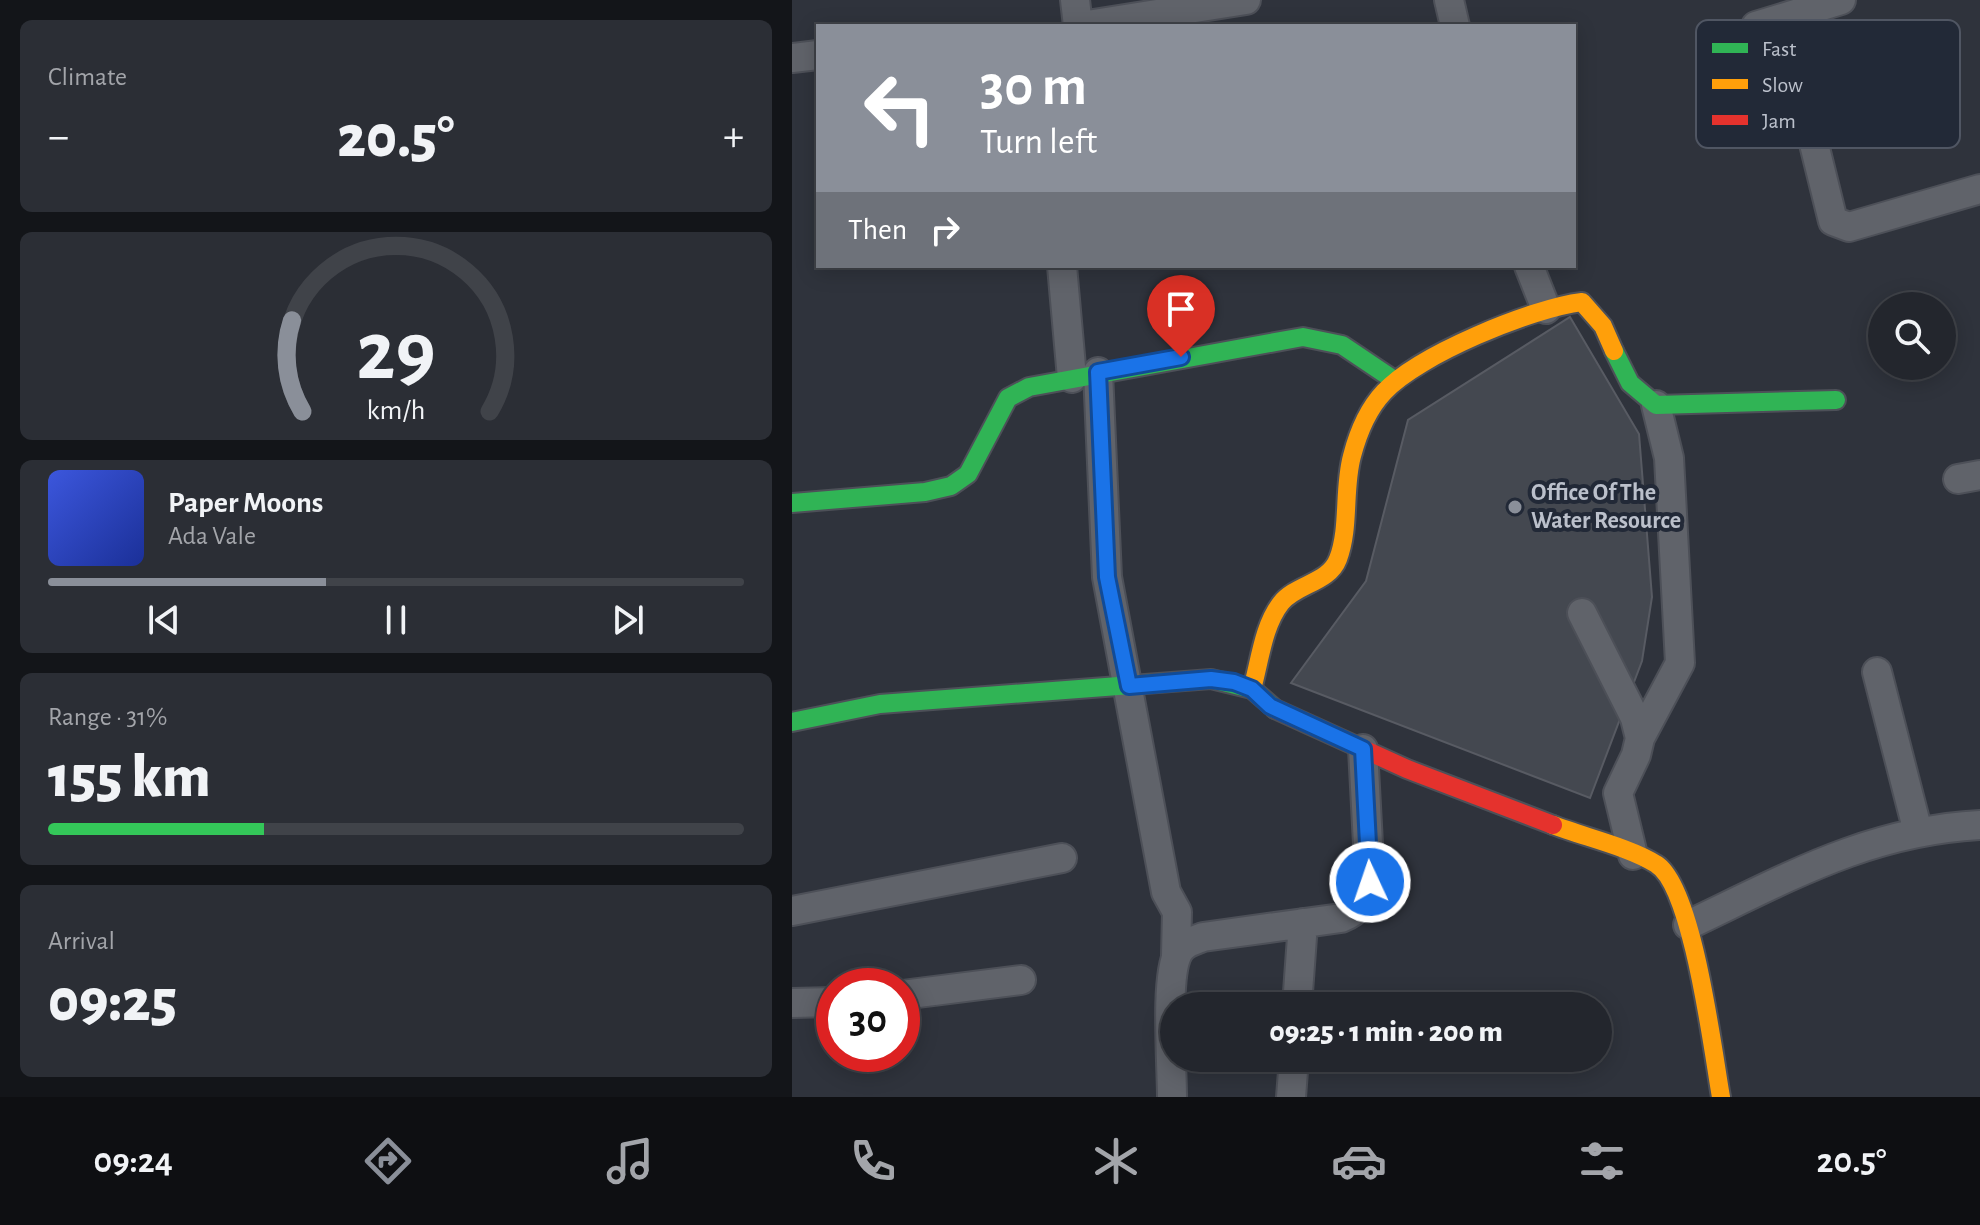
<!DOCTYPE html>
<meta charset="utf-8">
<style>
body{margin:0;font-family:"Alegreya Sans",sans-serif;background:#2b2e35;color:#f1f3f6;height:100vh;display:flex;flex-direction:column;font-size:30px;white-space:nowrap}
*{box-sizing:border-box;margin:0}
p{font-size:26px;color:#a3a5aa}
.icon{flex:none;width:44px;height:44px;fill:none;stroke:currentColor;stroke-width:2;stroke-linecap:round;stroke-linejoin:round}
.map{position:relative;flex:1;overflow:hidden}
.panel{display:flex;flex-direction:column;gap:20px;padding:20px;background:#131519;width:792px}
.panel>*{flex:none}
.top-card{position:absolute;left:24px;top:24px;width:760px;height:244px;border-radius:0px;box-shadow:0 4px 20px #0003,0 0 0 2px #404349;background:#8a8f99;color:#fff;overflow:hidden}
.fabs{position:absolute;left:1076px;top:292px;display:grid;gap:16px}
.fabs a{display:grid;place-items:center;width:88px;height:88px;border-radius:50%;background:#23262d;box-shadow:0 4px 20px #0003,0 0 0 2px #404349;font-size:40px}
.speed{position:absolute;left:24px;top:968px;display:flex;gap:16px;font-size:40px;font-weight:700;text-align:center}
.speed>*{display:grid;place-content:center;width:104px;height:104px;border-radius:50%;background:#23262d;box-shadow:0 4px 20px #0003,0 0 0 2px #404349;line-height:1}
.speed .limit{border:12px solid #d22;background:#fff;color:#111}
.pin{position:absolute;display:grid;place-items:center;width:68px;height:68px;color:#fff;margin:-82px -34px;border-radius:50% 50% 50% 0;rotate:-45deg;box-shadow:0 0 8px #0007}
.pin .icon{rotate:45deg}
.me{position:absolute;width:88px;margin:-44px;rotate:357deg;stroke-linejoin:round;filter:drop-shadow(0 0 6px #0008)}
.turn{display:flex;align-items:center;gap:28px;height:168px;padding:0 32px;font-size:36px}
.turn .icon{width:104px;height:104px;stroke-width:2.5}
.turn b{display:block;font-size:56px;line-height:68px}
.then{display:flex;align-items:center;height:76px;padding:0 32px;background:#0003;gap:16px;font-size:30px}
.big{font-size:60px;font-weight:800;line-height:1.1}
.panel .widget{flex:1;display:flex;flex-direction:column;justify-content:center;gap:12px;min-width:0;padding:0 28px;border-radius:12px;background:#2b2e35}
.panel .dial{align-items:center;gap:0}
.dial svg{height:208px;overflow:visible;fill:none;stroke:#404349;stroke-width:7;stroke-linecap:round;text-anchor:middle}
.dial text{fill:#f1f3f6;stroke:none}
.song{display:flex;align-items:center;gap:24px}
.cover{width:96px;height:96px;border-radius:12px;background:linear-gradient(135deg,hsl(230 70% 55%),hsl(230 70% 35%))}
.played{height:8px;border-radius:4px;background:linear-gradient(90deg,#8a8f99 40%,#404349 40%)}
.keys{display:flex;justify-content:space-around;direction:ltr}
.heat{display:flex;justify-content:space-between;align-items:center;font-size:44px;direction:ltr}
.charge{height:12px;border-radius:6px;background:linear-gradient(90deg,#34c759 31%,#404349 0)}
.trip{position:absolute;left:368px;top:992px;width:452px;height:80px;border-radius:40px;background:#23262d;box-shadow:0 4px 20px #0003,0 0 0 2px #404349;font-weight:800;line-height:80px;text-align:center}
.dock{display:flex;height:128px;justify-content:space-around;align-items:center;background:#0e0f12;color:#a3a5aa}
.dock .icon{width:56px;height:56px}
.dock .selected{color:#8a8f99}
.dock b{font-size:36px;color:#f1f3f6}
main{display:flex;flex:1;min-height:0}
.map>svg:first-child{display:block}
</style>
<main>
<section class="panel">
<div class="widget"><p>Climate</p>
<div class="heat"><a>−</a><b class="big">20.5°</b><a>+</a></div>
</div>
<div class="widget dial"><svg viewBox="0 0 100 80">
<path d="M14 69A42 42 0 1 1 86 69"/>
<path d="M14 69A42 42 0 0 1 10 34" stroke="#8a8f99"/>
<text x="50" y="56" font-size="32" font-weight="700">29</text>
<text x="50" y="72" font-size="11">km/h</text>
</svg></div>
<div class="widget">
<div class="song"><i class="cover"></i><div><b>Paper Moons</b><p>Ada Vale</p></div></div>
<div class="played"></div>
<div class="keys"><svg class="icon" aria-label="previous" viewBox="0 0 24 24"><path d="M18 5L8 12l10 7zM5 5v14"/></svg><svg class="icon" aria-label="pause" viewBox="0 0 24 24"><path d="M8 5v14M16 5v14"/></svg><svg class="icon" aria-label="next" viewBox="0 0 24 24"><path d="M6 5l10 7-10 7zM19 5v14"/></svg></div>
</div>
<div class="widget"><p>Range · 31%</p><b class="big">155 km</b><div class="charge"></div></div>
<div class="widget"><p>Arrival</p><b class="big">09:25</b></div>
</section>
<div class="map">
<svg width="1188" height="1097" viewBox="0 0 1188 1097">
<rect width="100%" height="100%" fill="#2f333c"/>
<path fill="#444850" stroke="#585b63" stroke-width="2" d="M778 317 847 434 860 597 850 661 798 798 499 683 574 581 616 420Z"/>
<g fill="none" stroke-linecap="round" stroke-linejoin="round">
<g stroke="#4d5058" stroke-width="32">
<path id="street" d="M283 0 286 26
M657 0 663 26
M991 18 1041 221 1057 227 1188 189
M289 26 454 0
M964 26 1049 0
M0 58 26 55
M270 266 280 378
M737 266 754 309
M306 372 315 577 374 892 385 912 384 955
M1166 479 1188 475
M790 613 843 718 848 738 844 755 826 793 841 855
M1085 672 1126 832
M848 738 888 663 877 458 864 405
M0 911 270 858
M896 925C995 878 1076 831 1188 825
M110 995 229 980
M0 1003 42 1002
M505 1006 511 923
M380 1097C380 1066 373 977 386 953 391 943 401 941 411 937L549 918C567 911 573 900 578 882L571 749
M499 1097 502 1058"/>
</g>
<g stroke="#4d5058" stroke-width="22">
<path id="fast" d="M822 351 838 383 864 405 1044 400
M0 503 133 492 159 486 176 474 216 398 237 387 511 337 550 345 602 380
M0 722 88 704 419 679 460 689 483 709"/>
</g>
<g stroke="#4d5058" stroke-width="22">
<path id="slow" d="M460 689C468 661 471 626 489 603 504 584 537 583 546 559 558 528 551 489 560 456 566 433 575 410 592 392 626 355 740 308 790 302L811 326 822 351
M761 825C792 837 837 847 864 864 901 886 921 1053 929 1097"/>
</g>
<g stroke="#4d5058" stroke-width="22">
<path id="jam" d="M483 709 615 769 761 825"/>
</g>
<use href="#street" stroke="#60636a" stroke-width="28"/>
<use href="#fast" stroke="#30b455" stroke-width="18"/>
<use href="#slow" stroke="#ff9f0a" stroke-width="18"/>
<use href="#jam" stroke="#e5322d" stroke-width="18"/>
</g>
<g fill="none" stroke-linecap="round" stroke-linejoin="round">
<g stroke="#114b97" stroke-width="20">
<path id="route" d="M389 357 306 372 315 577 337 686 419 679 442 682 460 689 478 706 571 749 578 882"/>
</g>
<use href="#route" stroke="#1a73e8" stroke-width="14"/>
</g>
<circle fill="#8a8f99" stroke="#222937" stroke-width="3" cx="723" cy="507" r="8"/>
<g text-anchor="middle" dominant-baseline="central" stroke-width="8" stroke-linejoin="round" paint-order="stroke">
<g font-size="24" font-weight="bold" fill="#bbc0cb" stroke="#222937" text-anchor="start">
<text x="739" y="493">Office Of The<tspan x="739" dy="28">Water Resource</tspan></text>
</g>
</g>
<rect x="904" y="20" width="264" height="128" rx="12" fill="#222937" stroke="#505663" stroke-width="2"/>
<rect x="920" y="43" width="36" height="10" fill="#30b455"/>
<rect x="920" y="79" width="36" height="10" fill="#ff9f0a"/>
<rect x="920" y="115" width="36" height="10" fill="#e5322d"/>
<g font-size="22" fill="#bbc0cb">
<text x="970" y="56">Fast</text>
<text x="970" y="92">Slow</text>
<text x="970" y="128">Jam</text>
</g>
</svg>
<div class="fabs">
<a><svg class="icon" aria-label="search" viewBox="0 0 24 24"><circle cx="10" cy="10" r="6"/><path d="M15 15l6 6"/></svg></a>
</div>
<div class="speed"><div class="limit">30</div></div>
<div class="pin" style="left:389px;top:357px;background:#d93025"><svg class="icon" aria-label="arrive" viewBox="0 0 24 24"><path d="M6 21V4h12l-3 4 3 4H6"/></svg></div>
<svg class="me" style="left:578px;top:882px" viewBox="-20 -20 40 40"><circle r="17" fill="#1a73e8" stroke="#fff" stroke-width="3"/><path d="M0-11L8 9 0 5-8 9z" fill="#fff"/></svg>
<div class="trip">09:25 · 1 min · 200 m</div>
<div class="top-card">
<div class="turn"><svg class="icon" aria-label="left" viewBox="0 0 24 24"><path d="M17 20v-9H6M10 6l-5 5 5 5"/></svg><div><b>30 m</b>Turn left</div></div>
<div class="then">Then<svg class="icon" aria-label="right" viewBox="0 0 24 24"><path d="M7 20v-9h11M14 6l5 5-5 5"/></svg></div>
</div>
</div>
</main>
<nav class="dock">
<b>09:24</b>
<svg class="icon selected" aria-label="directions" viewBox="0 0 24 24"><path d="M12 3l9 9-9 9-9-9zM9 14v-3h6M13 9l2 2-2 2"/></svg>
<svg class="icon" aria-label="music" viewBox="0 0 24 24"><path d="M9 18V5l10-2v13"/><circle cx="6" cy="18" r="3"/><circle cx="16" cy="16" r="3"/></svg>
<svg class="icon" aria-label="phone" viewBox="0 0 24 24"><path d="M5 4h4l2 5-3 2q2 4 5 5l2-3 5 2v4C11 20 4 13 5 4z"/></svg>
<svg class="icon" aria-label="climate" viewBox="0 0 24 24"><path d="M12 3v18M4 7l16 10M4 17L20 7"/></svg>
<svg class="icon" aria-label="car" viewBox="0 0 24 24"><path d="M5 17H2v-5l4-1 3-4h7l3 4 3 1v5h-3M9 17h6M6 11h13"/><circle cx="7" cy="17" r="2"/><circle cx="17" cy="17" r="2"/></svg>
<svg class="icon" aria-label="filters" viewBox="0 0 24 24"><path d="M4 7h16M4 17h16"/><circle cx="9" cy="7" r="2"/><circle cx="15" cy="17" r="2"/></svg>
<b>20.5°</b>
</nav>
